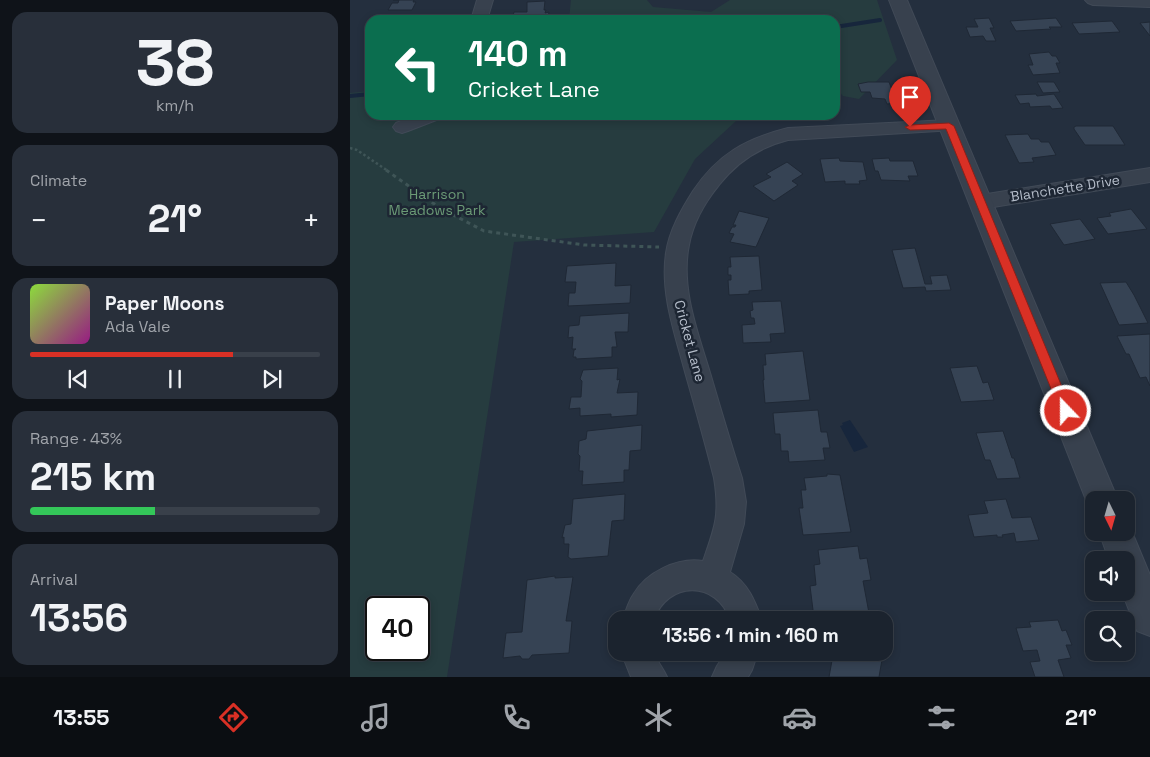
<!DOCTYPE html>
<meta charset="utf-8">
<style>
body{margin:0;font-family:"Space Grotesk",sans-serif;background:#282f3a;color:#f1f3f6;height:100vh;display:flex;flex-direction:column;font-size:19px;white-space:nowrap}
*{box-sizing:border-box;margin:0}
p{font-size:16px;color:#a0a4aa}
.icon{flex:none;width:28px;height:28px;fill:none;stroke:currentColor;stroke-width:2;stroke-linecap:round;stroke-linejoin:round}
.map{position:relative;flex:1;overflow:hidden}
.panel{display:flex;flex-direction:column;gap:12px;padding:12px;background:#0f1319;width:350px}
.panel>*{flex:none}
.banner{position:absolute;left:15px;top:15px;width:475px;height:105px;border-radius:15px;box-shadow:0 2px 8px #0003,0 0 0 1px #39404a;background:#0b6e4f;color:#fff;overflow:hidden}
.needle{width:32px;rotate:175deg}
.fabs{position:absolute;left:735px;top:491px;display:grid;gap:10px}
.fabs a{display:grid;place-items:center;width:50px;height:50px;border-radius:10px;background:#1b232e;box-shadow:0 2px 8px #0003,0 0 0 1px #39404a;font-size:25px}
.speed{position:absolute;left:15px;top:596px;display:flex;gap:10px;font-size:25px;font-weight:700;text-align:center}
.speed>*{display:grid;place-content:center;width:65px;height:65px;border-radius:50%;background:#1b232e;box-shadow:0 2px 8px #0003,0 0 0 1px #39404a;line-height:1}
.speed .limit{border:2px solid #111;border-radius:8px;background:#fff;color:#111}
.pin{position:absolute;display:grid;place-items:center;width:42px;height:42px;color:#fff;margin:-51px -21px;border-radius:50% 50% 50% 0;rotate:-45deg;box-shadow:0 0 5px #0007}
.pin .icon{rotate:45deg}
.me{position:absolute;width:55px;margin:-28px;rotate:338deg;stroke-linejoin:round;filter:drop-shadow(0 0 4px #0008)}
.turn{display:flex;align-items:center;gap:18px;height:105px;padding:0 20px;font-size:22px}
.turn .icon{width:65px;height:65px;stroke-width:2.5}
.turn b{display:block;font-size:35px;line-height:42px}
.big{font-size:38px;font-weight:700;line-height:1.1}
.panel .card{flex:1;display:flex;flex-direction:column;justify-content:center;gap:8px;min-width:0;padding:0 18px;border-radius:15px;background:#282f3a}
.panel .dial{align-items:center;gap:0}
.dial b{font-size:65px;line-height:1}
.song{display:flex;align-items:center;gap:15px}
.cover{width:60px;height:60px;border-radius:8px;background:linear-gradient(135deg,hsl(90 70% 55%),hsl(310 70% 35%))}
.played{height:5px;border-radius:2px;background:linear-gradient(90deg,#d93025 70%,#39404a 70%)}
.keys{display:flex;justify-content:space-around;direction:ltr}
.heat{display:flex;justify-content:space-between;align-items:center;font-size:28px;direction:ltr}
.charge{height:8px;border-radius:4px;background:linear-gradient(90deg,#34c759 43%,#39404a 0)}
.trip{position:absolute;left:258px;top:611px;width:285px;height:50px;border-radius:15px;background:#1b232e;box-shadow:0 2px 8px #0003,0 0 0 1px #39404a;font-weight:700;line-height:50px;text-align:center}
.dock{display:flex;height:80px;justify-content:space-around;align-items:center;background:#0b0e12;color:#a0a4aa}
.dock .icon{width:35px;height:35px}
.dock .current{color:#d93025}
.dock b{font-size:22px;color:#f1f3f6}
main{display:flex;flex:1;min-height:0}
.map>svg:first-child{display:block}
</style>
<main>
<section class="panel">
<div class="card dial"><b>38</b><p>km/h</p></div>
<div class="card"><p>Climate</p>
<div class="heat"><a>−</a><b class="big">21°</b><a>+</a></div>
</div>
<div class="card">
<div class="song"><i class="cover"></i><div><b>Paper Moons</b><p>Ada Vale</p></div></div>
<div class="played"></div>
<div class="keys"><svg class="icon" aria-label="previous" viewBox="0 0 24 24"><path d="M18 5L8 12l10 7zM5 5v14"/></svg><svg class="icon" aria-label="pause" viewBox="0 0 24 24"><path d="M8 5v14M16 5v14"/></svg><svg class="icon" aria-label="next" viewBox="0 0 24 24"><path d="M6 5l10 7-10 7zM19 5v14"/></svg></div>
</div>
<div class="card"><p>Range · 43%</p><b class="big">215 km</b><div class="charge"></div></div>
<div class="card"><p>Arrival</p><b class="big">13:56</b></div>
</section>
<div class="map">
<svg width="800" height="677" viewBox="0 0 800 677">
<rect width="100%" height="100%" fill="#242f3e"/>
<path fill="#263c3f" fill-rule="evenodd" d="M221 0H297L303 7 361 12 380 0H527L547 60 509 99 493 96 485 87V20H219Z
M20 91V115H379L386 121 345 159 304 232 164 242 97 677H0V93ZM26 608H69V650H26Z"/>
<path fill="#17263c" d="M500 420 518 447 504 452 490 426 493 425 492 423Z"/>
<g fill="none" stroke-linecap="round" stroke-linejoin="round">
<path stroke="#17263c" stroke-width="4" d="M485 27 530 20
M0 96 20 94"/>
</g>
<path fill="#364354" stroke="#1f2835" d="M43 0H64L63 2H66L62 10H38L42 3H48L49 0Z
M195 1 194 10H196L195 13 199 12 198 18 162 20 164 12H177V2Z
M639 18 644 28H640L646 41H636L633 36 620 37 616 27H628L624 19Z
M706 18 712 27H699L701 29 666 31 660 21Z
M762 21 770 32 729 34 722 23Z
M800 22V36L790 23Z
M699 52 702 56H706L710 63H706L710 73 683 75 678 65H683L679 54Z
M518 82H539L542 90 546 89 551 103 537 104 535 99 522 98 520 92H511L508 84Z
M687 82H704L710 92 693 93Z
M686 94 687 96 704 94 713 108 702 109 700 106 680 107 679 103 670 104 665 95Z
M726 126H763L775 145H735L724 129V127Z
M678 134 681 139H689L691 142H699L706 155 682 158 684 162 669 163 655 135Z
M489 158 490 161 513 162 517 180 509 181 510 184H495V181L475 182 470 159Z
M539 158 540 161H563L568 176H558L560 181 531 180 528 171H525L522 159Z
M437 162 453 174 442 181 448 185 424 201 403 186 421 177 416 174Z
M781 209 797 229 758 234 747 218 761 216 759 213Z
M389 211 419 218 406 247 380 242 384 234 379 233 382 227H385L386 225H383Z
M730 219 745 239 714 245 700 224Z
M565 248 575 284H582L580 276 597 275 601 290 576 291 575 287 553 288 542 250Z
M409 256 412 290 399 291V294L379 295 378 280H381V275H378V267H381L380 257Z
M266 263 265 286 281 285 280 303 218 306 219 293H225L226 282H215L217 266Z
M776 282 784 295 798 323 769 325 750 283Z
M431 301 435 333 420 334 421 342 393 343 392 325 405 324 404 318H401L400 311 403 310 402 302Z
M279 313 278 332H265L267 347H262V357L226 359V357H223L224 350 226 349H222L223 337 218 338 219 326 229 325 230 316Z
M800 334V386L796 377 790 378 779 354H776L767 336Z
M453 351 460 400 415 403 413 380H414L413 365H416L415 354Z
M627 366 633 383 638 382 644 400 611 402 600 368Z
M268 368 267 380 270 379 267 393 288 392 287 415 261 417V414L230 416V408L219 409 221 397H231L232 381 230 379 233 370Z
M468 410 471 432H477L480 448H473L475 460 439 462 438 451H431L430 434H425L423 413Z
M292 425 291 450 280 451 279 470H274V482L232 485 233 471H229L230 456 228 454 229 441 236 439 237 431Z
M653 431 662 458H664L670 478 647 479 640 460H635L626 433Z
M477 474 490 475 501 532 453 535 449 508H453L451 490H456L454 478 477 476Z
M275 494 274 520 262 521 258 556 221 559 218 557 219 544H214V537L212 538 215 525 221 524 223 499Z
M656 499 662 518 681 517 689 540 666 542 664 533 652 535 653 537H647V535L624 537 618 515 638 513 634 501Z
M508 546 510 559 517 558 521 580 513 581 519 613 464 618 460 586 466 585 464 565 470 564 468 550Z
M205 576V578L223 577 216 621H222L219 653 182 655 179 659H172L170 656 153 658 156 633 172 632 177 580Z
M708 620 712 631 716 630 722 645H716L721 658 708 660 714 677H685L680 662 690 661 687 650 673 651 666 628 681 627 679 622Z
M491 652 533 654 529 677H479L483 655 490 657Z"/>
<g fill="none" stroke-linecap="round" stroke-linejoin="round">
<g stroke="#414a57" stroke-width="2">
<path id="minor" d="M127 0H143L137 20H121Z
M735 0H800V7L743 5 738 3Z
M66 115H92L89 119 58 131 52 133 46 131 43 127 46 123Z
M599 120 605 122 608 126 605 130 438 140C410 147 387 162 369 185 355 202 343 223 339 245 330 289 349 335 361 376 371 410 381 444 392 478L396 502 394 524 380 572C398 583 405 601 412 620H380C367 580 317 581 304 620H272C276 612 278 602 283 595 296 572 328 557 353 561 365 527 370 515 364 478 355 443 345 407 335 372 325 334 310 293 316 253 319 231 331 210 343 191 368 154 395 139 438 128Z
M800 168V182L631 209 624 207 621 202 624 197 631 195Z
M271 652H303C307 661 313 668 317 677H281Z
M376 652H408L402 670 398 677H362L367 666Z"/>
</g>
<g stroke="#414a57" stroke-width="2">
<path id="tertiary" d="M539 0H557L768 500H744V512L741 511 736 500Z
M777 520 800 575V636L787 631 772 592H776V560H759L749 532H776Z"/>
</g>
<path stroke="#3f5557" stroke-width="2.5" stroke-dasharray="2.5 2.5" stroke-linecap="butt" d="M0 148 7 150 38 171"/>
<path stroke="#3f5557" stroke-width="3" stroke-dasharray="4 4" stroke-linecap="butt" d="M36 170 90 208 134 231 234 245 309 247"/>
<use href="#minor" fill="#38414e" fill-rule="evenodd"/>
<use href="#tertiary" fill="#38414e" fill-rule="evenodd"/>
</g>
<path fill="#d93025" stroke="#8d1f18" d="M599 123 604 126 722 411 720 415 716 416 711 415 710 411 596 129 560 130 555 127 560 125Z"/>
<g text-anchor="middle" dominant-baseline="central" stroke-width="5" stroke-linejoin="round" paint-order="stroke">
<g font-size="14" fill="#b4bcc9" stroke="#1d2633">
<text transform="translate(715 188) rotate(-9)">Blanchette Drive</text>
<text transform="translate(340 341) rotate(75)">Cricket Lane</text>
</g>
<g font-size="14" fill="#6b9a76" stroke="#1d2633">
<text x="87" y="194">Harrison<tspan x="87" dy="16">Meadows Park</tspan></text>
</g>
</g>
</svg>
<div class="fabs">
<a><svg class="needle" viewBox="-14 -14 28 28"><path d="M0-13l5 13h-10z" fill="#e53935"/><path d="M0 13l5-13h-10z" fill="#a0a4aa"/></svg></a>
<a><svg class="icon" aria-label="sound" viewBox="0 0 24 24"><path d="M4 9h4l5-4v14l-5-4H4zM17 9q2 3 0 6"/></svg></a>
<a><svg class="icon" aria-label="search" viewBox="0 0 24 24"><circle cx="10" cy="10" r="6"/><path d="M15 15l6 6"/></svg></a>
</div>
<div class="speed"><div class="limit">40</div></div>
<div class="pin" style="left:560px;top:127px;background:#d93025"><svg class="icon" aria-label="arrive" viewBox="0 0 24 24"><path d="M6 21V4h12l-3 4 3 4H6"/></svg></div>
<svg class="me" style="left:716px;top:411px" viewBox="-20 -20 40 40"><circle r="17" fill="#d93025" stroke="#fff" stroke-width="3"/><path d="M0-11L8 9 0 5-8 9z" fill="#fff"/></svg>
<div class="trip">13:56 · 1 min · 160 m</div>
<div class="banner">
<div class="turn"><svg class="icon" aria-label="left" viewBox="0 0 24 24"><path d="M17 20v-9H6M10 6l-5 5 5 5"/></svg><div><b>140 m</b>Cricket Lane</div></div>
</div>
</div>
</main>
<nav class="dock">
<b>13:55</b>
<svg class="icon current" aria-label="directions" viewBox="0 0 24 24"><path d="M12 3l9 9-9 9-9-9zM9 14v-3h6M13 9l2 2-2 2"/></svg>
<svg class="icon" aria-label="music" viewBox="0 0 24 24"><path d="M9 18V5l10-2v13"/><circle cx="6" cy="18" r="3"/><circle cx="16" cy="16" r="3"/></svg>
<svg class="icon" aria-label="phone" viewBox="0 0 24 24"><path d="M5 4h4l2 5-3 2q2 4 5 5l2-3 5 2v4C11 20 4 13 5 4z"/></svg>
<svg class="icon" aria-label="climate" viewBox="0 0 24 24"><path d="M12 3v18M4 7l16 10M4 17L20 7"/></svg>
<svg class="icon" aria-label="car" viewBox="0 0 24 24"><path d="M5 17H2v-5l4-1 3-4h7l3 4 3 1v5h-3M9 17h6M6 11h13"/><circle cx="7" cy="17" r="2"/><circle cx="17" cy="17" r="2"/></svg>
<svg class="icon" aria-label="filters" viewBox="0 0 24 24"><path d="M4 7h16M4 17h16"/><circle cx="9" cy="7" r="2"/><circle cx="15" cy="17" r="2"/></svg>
<b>21°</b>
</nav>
